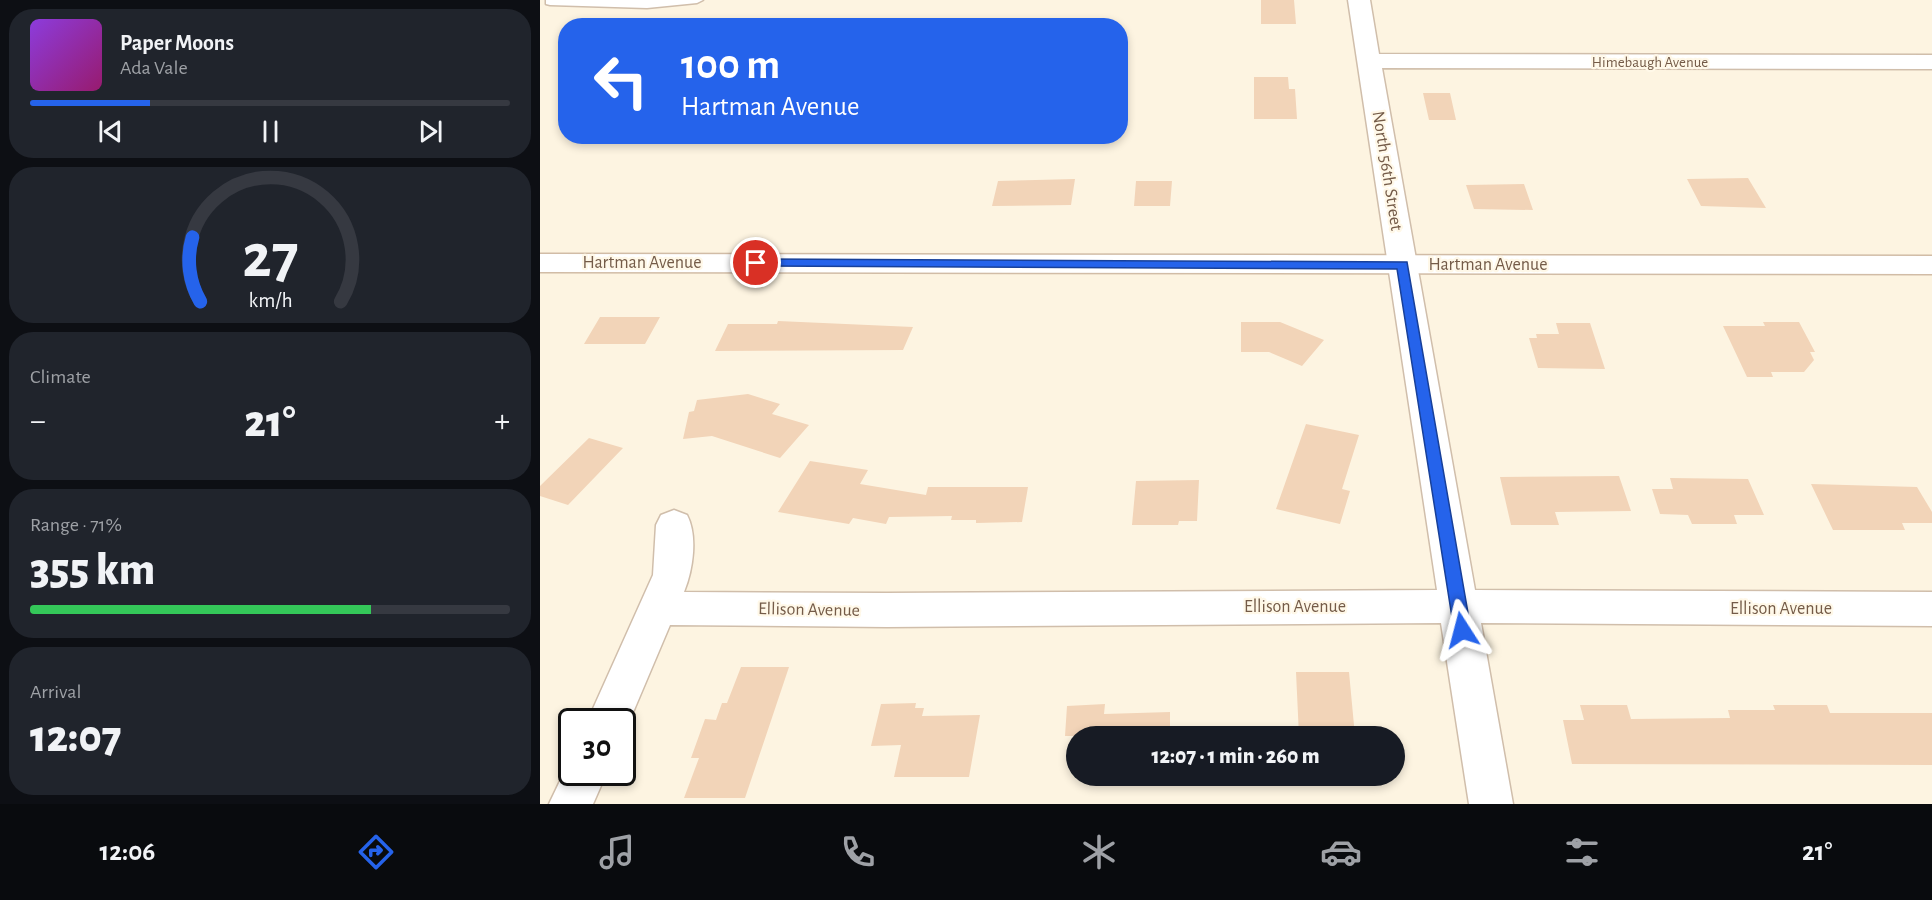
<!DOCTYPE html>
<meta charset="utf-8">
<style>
body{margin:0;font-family:"Alegreya Sans",sans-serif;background:#20242c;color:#f1f3f6;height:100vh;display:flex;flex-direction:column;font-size:22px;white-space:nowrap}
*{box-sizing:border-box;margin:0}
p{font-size:20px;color:#9ea1a6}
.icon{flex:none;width:33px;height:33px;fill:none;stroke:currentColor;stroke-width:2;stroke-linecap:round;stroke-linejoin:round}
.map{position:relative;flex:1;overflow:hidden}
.drawer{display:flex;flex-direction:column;gap:9px;padding:9px;background:#0d0f14;width:540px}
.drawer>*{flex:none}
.hud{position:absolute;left:18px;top:18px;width:570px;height:126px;border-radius:24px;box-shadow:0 3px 9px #0003;background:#2563eb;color:#fff;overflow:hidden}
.speed{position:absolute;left:18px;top:708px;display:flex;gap:12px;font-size:30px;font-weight:700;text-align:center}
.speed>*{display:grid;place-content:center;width:78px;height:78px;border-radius:50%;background:#171b24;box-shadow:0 3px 9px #0003;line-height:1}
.speed .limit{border:3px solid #111;border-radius:9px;background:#fff;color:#111}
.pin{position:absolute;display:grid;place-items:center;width:51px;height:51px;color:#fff;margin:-26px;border:3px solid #fff;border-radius:50%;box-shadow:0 2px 6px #0007}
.me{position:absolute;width:66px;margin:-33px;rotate:351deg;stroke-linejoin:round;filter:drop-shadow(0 0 4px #0008)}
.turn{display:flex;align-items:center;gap:21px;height:126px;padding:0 24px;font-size:27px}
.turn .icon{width:78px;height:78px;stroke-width:2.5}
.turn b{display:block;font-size:42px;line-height:51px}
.big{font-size:45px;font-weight:800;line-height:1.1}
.drawer .card{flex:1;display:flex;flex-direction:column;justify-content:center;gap:9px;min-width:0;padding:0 21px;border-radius:24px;background:#20242c}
.drawer .dial{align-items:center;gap:0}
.dial svg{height:156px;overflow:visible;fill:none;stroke:#363941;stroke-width:7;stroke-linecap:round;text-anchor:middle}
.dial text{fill:#f1f3f6;stroke:none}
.song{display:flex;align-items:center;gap:18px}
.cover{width:72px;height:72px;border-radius:9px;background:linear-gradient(135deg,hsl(270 70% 55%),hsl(320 70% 35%))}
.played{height:6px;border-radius:3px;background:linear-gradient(90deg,#2563eb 25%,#363941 25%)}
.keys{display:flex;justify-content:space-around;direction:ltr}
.heat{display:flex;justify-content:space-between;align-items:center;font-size:33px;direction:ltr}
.charge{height:9px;border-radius:4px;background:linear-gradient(90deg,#34c759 71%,#363941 0)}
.trip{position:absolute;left:526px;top:726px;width:339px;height:60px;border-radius:30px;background:#171b24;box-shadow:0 3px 9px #0003;font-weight:800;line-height:60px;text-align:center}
.tabs{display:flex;height:96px;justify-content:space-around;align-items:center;background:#090b0e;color:#9ea1a6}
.tabs .icon{width:42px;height:42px}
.tabs .active{color:#2563eb}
.tabs b{font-size:27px;color:#f1f3f6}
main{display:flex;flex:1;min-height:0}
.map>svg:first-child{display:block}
</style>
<main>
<section class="drawer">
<div class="card">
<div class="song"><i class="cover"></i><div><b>Paper Moons</b><p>Ada Vale</p></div></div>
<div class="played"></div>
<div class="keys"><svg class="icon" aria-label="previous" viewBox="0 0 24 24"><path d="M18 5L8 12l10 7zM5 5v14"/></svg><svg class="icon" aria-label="pause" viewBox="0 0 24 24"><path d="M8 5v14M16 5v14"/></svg><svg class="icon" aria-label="next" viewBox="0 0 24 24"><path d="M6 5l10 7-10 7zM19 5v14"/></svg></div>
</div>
<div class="card dial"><svg viewBox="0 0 100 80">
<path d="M14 69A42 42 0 1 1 86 69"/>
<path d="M14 69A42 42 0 0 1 10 36" stroke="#2563eb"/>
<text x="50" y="56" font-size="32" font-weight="700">27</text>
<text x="50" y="72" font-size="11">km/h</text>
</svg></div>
<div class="card"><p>Climate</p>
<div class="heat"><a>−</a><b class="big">21°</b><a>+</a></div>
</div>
<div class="card"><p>Range · 71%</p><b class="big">355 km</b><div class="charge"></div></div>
<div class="card"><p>Arrival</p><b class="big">12:07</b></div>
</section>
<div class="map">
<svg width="1392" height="804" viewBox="0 0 1392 804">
<rect width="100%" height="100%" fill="#fdf4e1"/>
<path fill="#f2d4b8" d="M721 0H754L756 24H721Z
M714 77H748L749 89H755L757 119H714Z
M883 93H910L916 120H889Z
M1208 178 1226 208 1161 206 1147 179Z
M535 179 531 205 452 206 458 181Z
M596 181H632L630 206H594Z
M984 184 993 210 934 209 926 185Z
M60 317H120L105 344H44Z
M238 321 373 327 363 350 175 351 188 324H237Z
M701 322H740L784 340 762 366 729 352H701Z
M1223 322H1259L1275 352H1270L1274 360 1264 372H1231L1233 377H1207L1183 326H1225Z
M1016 323H1050L1065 369 998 368 989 338H997L996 334H1019Z
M208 394 240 404 232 414 269 425 240 458 172 436 143 439 149 412 154 411 157 400Z
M766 424 819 435 802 489 810 491 800 524 736 509Z
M49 438 83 448 28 505 0 496V486Z
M270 461 328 470 320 484 386 495 388 487H488L482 522 436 523V520H411L412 516 349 517 346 524 313 518 309 524 238 512Z
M1079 476 1091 511 1015 512 1019 525H971L960 477Z
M1130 478 1208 479 1224 515H1194L1197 524H1152L1148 515 1120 514 1112 489H1133Z
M659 480 657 521H639L638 525H592L596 481Z
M1271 484 1377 487 1392 512V523H1362L1365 530H1293Z
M201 667H249L205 798H144L159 758H151L165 719 176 720 182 703H187Z
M756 672H809L815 736H759Z
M376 703 375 708H384L382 716 440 715 429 777H354L361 745 331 746 341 704Z
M565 704 564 714 630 712V736H525L527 706Z
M1040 705H1087L1091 719 1190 718 1188 710H1235L1233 705H1287L1290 713H1392V765L1032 764 1023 720H1044Z"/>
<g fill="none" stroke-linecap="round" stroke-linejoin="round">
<g stroke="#d0beab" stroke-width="3">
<path id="lane" d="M6 0H163L157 3 107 8 10 5 6 4Z"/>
</g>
<g stroke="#d0beab" stroke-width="3">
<path id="street" d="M808 0H830L839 54 1392 55V69L842 68 935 590 1392 592V626L941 623 973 804H929L901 623 347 627 130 625 83 736 82 722H47L113 575 116 525 121 515 134 510 147 515C158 536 153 570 144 592L347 593 897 590Z
M32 756V772H67L53 804H9Z"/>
</g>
<g stroke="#d1bca6" stroke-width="3">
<path id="secondary" d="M0 254 1392 256V274L0 272Z"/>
</g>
<use href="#lane" fill="#fff" fill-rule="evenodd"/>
<use href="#street" fill="#fff" fill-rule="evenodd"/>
<use href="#secondary" fill="#fff" fill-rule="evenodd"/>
</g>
<path fill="#2563eb" stroke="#184099" stroke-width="1.5" d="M216 259 867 262 931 630 928 635H917L914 630 857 269 211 266V261Z"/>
<g text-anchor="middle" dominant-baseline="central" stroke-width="4.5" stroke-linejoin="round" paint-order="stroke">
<g font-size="15" fill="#745b48" stroke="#fff8e8">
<text x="1110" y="62">Himebaugh Avenue</text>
</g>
<g font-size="18" fill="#745b48" stroke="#fff8e8">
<text transform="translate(847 171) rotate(81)">North 56th Street</text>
<text x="102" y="263">Hartman Avenue</text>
<text x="948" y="265">Hartman Avenue</text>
<text x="755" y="607">Ellison Avenue</text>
<text x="1241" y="609">Ellison Avenue</text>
<text transform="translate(269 610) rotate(1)">Ellison Avenue</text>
</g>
</g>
</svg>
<div class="speed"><div class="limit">30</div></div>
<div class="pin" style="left:216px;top:263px;background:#d93025"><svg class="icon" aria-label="arrive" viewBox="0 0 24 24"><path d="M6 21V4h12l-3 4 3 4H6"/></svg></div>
<svg class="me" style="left:922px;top:630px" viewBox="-20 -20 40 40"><path d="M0-17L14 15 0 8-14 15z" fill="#2563eb" stroke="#fff" stroke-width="4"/></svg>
<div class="trip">12:07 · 1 min · 260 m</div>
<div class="hud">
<div class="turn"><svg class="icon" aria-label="left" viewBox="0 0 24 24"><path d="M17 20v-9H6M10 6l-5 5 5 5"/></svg><div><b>100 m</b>Hartman Avenue</div></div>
</div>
</div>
</main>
<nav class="tabs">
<b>12:06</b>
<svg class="icon active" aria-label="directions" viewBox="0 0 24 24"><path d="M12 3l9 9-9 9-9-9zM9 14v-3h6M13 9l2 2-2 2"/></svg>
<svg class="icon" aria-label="music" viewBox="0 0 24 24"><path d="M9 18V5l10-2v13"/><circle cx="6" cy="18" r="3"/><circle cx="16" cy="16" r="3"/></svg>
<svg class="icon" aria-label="phone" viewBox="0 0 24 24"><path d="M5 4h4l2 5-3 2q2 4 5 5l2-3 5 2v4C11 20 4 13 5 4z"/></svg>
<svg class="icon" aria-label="climate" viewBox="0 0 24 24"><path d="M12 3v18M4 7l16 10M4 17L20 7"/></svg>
<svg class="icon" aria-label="car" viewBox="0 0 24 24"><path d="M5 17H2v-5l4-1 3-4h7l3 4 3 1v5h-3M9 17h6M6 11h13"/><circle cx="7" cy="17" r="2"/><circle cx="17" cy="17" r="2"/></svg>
<svg class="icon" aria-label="filters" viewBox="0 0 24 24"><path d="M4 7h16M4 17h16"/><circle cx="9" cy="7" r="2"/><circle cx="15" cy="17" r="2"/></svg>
<b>21°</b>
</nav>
